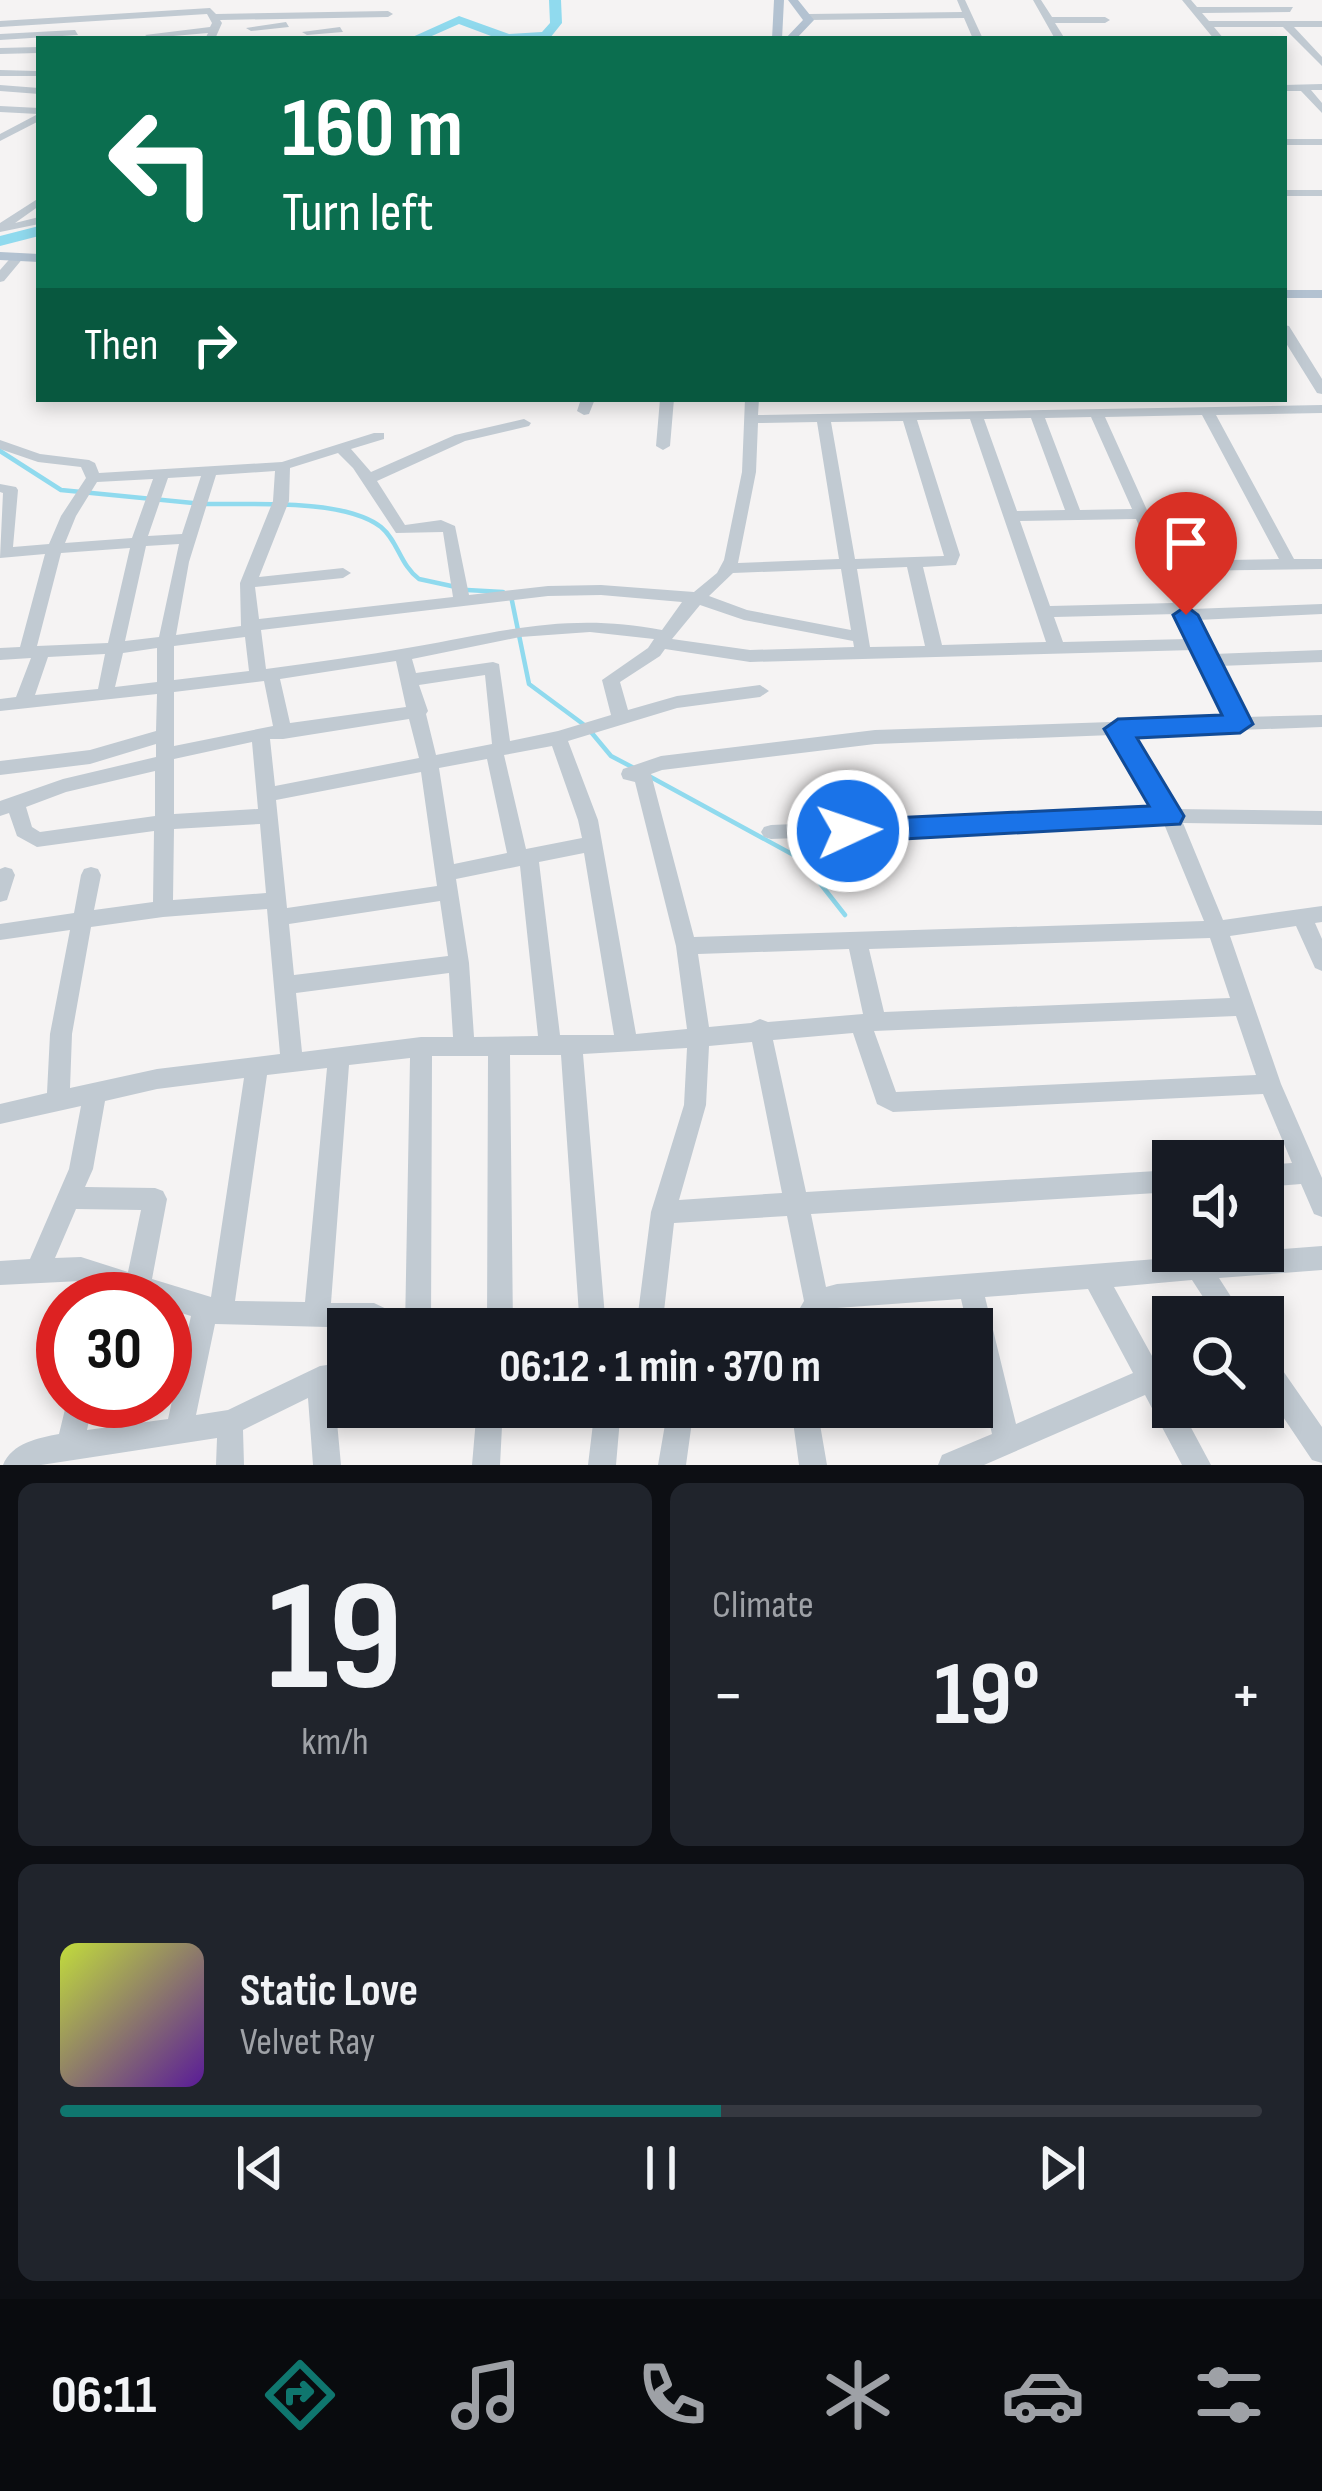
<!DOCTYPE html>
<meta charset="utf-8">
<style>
body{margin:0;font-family:"Sofia Sans Condensed",sans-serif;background:#20242c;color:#f1f3f6;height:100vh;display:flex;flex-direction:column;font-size:45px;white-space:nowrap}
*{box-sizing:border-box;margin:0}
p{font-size:39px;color:#9ea1a6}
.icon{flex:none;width:66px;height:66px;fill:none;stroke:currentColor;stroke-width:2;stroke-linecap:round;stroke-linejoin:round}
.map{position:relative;height:1465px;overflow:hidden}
.sheet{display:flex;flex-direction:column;gap:18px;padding:18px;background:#0d0f14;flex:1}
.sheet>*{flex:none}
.top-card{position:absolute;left:36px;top:36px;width:1251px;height:366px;border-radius:0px;box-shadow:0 6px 18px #0003;background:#0b6e4f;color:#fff;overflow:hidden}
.controls{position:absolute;left:1152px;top:1140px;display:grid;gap:24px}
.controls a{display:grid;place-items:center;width:132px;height:132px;border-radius:0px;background:#171b24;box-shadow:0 6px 18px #0003;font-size:60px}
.speed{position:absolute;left:36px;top:1272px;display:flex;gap:24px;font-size:60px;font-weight:700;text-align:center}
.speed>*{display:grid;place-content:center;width:156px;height:156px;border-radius:50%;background:#171b24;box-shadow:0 6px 18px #0003;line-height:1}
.speed .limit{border:18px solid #d22;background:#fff;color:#111}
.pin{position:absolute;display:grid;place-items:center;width:102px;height:102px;color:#fff;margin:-123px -51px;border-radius:50% 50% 50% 0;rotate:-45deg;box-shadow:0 0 12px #0007}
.pin .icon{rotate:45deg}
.me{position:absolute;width:132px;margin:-66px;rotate:87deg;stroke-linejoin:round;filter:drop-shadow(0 0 9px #0008)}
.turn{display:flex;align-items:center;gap:42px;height:252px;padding:0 48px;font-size:54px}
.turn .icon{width:156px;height:156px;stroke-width:2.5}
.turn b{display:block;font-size:84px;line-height:102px}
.then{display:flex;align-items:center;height:114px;padding:0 48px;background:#0003;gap:24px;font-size:45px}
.big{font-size:90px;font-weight:700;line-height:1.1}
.sheet .widget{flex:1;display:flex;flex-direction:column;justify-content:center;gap:18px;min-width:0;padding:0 42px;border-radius:18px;background:#20242c}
.sheet .dial{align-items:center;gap:0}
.dial b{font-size:156px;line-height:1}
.song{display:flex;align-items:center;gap:36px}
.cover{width:144px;height:144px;border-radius:18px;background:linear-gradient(135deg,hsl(70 70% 55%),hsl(270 70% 35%))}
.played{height:12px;border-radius:6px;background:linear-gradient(90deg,#0f766e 55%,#363941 55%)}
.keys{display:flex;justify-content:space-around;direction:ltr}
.heat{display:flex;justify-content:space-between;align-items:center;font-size:66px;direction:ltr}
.sheet .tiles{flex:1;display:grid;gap:18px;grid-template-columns:1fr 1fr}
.widget:last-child{grid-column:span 2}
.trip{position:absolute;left:327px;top:1308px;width:666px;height:120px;border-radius:0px;background:#171b24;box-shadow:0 6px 18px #0003;font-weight:700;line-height:120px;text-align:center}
.tabs{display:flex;height:192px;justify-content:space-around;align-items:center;background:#090b0e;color:#9ea1a6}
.tabs .icon{width:84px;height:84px}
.tabs .current{color:#0f766e}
.tabs b{font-size:54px;color:#f1f3f6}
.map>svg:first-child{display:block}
</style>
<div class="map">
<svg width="1322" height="1465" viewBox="0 0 1322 1465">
<rect width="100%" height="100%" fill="#f5f3f3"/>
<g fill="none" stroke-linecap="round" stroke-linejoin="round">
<path stroke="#90daee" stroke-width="4.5" d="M0 451 61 490 193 503
M205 504C250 505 344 498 381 527 398 541 400 565 419 579L456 587
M467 590 503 592
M511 596 529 684 583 724
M591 732 611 756 632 767
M647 775 801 859 845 915"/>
<path fill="#90daee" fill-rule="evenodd" d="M549 0H561L562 23 550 38 499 39 459 24 425 39H408L459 16 509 34 542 32 550 23Z
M39 226V236L0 246V236Z"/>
<path fill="#c1cad2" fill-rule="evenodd" d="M957 0H965L983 39H973L964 18 809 20 804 17 809 14 962 12Z
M1033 0H1041L1052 17H1105L1110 20 1105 23H1055L1065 39H1055Z
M1182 0H1191L1197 7H1293L1290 12 1202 13 1209 21H1322V27H1294L1322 57V66L1283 27H1214L1224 39H1214Z
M210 8 216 14 388 11 393 14 388 17 220 20 222 23 215 39H205L208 33 150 38 145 35 210 27 212 23 207 14 0 27V21Z
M286 22 289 27 251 31 246 28Z
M340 27 343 32 307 35 302 32Z
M75 30 78 35 0 40V34Z
M39 47V53L0 54V48Z
M0 70 37 71 39 76H0Z
M1322 84V90H1311L1322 103V113L1301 91H1284V85Z
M0 85 39 88V94L0 91Z
M0 106 39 108V121L0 141V134L38 114 0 112Z
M1284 139H1322V145H1284Z
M1284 190H1322V196H1284Z
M39 198V206L15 223 39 217V224L0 232V223Z
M14 254 24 257 4 281 0 282V270Z
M1284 325 1289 326 1322 379V394L1317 393 1284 340Z
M581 399H595L589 414 584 415 577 411Z
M660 399H674L670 446 663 450 656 446Z
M745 399H759L758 415 1322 405V413L1216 415 1294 559H1322V569L1175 571 1192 609 1322 604V614L1197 620 1213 654 1322 650V662L1219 666 1245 717 1322 715V727L1130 734 1175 809 1322 811V825L1183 823 1223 920 1322 906V922L1315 923 1322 939V971L1315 968 1296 926 1230 936 1281 1084 1322 1178V1217L1314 1214 1301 1184 1263 1187V1165L1292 1163 1263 1094 893 1112 877 1104 853 1033 773 1040 806 1192 1173 1170V1192L811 1214 826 1287 837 1284 1322 1246V1270L1219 1278 1244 1317H1216L1192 1280 1114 1287 1173 1394V1407H1180L1211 1465H1182L1145 1395 984 1465H938L942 1455 992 1434 972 1348V1329H968L961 1299 837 1308 825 1313 815 1329H788L804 1301 787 1216 674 1223 662 1329H636L651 1212 684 1105 687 1048 583 1054 606 1329H580L561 1055H510L513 1329H487L488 1056H432L431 1329H405L410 1058 349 1065 331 1303H374L397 1314 401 1323 399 1329 215 1324 196 1415 228 1410 320 1366 348 1362V1388L334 1390 341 1465H313L308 1398 243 1430 244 1465H216L217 1438 41 1465H3C12 1443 38 1438 59 1434L67 1401H93L87 1430 168 1419 191 1316 165 1308V1299H137L81 1281 0 1285V1261L30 1259 69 1169 81 1106 0 1124V1104L47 1093 50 1034 70 930 0 940V924L74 913 81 875 84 869 91 867 98 869 101 875 94 910 153 902 154 831 37 847 17 836 9 813 0 816V801L63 779 156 757V744L90 764 0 775V761L90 750 156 731 157 694 0 711V699L16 697 31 658 0 660V648L20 647 45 554 0 558 3 493 0 492V484L16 487 18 490 13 547 49 544 61 516 86 478 81 467 38 462 0 449V440L40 454 89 460 95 463 99 473 282 462 374 433H384V439L351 449 371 472 455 435 524 419 531 423 529 426 465 441 377 481 405 525 441 520 455 526 469 595 548 586 601 585 694 592 717 573 724 560 742 472ZM1202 415 1279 559 1170 561 1105 417ZM1091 417 1132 509 1080 510 1045 418ZM1031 418 1065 510 1017 511 984 419ZM970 419 1036 612 1046 642 942 645 923 567 956 565 960 555 917 420ZM903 421 944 556 855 559 831 422ZM817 422 839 559 738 563 756 472 758 423ZM338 453 353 468 396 533 443 532 453 597 259 619 255 587 343 578 351 573 343 568 259 577 289 501 290 468ZM275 471 273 501 240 583 241 626 176 635 189 562 216 475ZM201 476 182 534 148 536 168 478ZM153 479 132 538 65 543 76 516 97 482ZM1136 519 1173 603 1050 606 1020 521ZM179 544 159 637 125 641 146 546ZM130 548 108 643 37 646 61 553ZM907 567 925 646 870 647 857 569ZM841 569 851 630 747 610 709 596 733 573ZM601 595 682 602 662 630C570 612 503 631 413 647 364 656 315 662 266 669L261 630 548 596ZM700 605 744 620 853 641 854 647 750 650 672 639ZM1177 614 1188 639 1063 642 1054 617ZM590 632 654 639 648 648 602 680 611 715 558 731 510 741 499 664 493 662 416 673 412 659 520 637ZM245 637 249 671 174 680V646ZM157 648V682L115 687 123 653ZM665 649 750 662 1194 650 1228 718 875 730 661 756 623 769 621 774 623 779 635 782 676 946 687 1029 636 1034 598 820 568 741 677 708 760 697 769 691 760 685 677 696 628 710 620 682 660 656ZM105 654 98 689 35 695 48 657ZM396 661 406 707 290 723 280 679ZM485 675 492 744 436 755 426 714 428 711 419 685ZM264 681 273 726 174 746V692ZM409 719 419 758 275 786 270 739H283ZM1112 735 1156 809 771 825 764 827 761 832 764 837 771 839 1164 824 1204 921 694 937 651 774 662 770 875 744ZM252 742 258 809 174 814V759ZM552 746 578 820 582 838 526 849 504 755ZM487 759 507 853 454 864 439 768ZM155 771V816L40 832 32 827 26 807 66 792ZM421 772 437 886 287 908 276 800ZM260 824 266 893 173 900 174 829ZM584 853 614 1035H560L539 862ZM520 866 538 1036 474 1037 469 963 456 879ZM440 901 448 956 294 975 289 924ZM267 909 280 1054 157 1069 70 1088 72 1034 91 927 163 917ZM1210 938 1230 998 884 1012 869 949ZM849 949 863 1014 768 1022 760 1019 751 1023 709 1027 698 954ZM449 973 453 1037H421L302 1052 296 993ZM1236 1016 1256 1075 896 1092 874 1031ZM752 1042 782 1193 679 1200 706 1105 709 1046ZM327 1068 305 1302 235 1301 267 1075ZM244 1078 211 1297 152 1279 167 1199 163 1191 155 1188 85 1187 93 1169 105 1101 157 1089ZM76 1209 141 1210 128 1272 81 1257 55 1258ZM1088 1289 1133 1373 1016 1424 985 1297Z
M5 867 12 869 15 875 7 900 0 902V869Z
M1263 1351 1272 1355 1322 1427V1463L1312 1460 1263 1387Z
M477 1407H503L500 1465H472Z
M595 1407H621L616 1465H588Z
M668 1407H694L686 1465H658Z
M791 1407H817L827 1465H799Z"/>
<path fill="#b3c2d1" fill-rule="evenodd" d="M774 0H784L782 39H772Z
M788 0H798L814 20 796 39H785L803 20Z
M0 252 39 254V262L0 260Z
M1284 290H1322V298H1284Z"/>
</g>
<path fill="#1a73e8" stroke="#114b97" stroke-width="3" d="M1186 606 1198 615 1253 724 1240 733 1137 738 1184 816 1180 824 848 842 838 839 834 831 838 823 848 820 1149 806 1104 729 1118 719 1222 715 1173 615Z"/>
</svg>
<div class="controls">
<a><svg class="icon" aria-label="sound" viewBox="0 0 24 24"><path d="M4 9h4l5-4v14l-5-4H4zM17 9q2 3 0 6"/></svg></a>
<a><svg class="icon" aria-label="search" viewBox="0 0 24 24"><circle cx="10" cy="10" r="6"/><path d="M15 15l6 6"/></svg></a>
</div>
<div class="speed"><div class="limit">30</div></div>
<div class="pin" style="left:1186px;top:615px;background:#d93025"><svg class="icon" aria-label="arrive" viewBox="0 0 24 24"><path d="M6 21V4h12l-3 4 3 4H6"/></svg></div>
<svg class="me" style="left:848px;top:831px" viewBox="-20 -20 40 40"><circle r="17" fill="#1a73e8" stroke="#fff" stroke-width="3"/><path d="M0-11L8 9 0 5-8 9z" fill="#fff"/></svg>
<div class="trip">06:12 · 1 min · 370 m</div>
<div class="top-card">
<div class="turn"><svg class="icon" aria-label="left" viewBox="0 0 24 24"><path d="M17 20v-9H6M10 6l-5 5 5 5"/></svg><div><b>160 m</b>Turn left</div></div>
<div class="then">Then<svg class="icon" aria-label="right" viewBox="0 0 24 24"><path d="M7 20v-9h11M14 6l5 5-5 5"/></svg></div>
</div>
</div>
<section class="sheet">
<div class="tiles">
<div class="widget dial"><b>19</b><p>km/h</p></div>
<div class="widget"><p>Climate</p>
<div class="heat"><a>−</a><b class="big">19°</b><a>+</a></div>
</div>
<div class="widget">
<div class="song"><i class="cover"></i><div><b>Static Love</b><p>Velvet Ray</p></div></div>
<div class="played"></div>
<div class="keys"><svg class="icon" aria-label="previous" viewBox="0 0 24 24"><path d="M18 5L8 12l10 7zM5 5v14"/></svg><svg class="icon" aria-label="pause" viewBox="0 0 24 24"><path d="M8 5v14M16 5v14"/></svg><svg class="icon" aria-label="next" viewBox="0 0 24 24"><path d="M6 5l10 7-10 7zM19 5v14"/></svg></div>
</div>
</div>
</section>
<nav class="tabs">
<b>06:11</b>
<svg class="icon current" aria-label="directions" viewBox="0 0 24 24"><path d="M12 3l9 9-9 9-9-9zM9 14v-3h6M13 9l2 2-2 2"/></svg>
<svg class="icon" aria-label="music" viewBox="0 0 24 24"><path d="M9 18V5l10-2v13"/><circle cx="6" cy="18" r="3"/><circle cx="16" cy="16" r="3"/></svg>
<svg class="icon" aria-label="phone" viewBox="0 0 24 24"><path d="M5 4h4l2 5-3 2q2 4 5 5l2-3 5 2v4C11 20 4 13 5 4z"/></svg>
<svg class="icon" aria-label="climate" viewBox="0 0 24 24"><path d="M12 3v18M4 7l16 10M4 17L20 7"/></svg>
<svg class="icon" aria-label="car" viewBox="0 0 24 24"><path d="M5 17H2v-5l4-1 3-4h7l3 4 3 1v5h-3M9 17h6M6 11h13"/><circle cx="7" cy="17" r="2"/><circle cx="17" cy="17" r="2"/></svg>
<svg class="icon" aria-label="filters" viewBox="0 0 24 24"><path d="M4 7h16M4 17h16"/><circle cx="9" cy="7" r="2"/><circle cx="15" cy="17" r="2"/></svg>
</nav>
